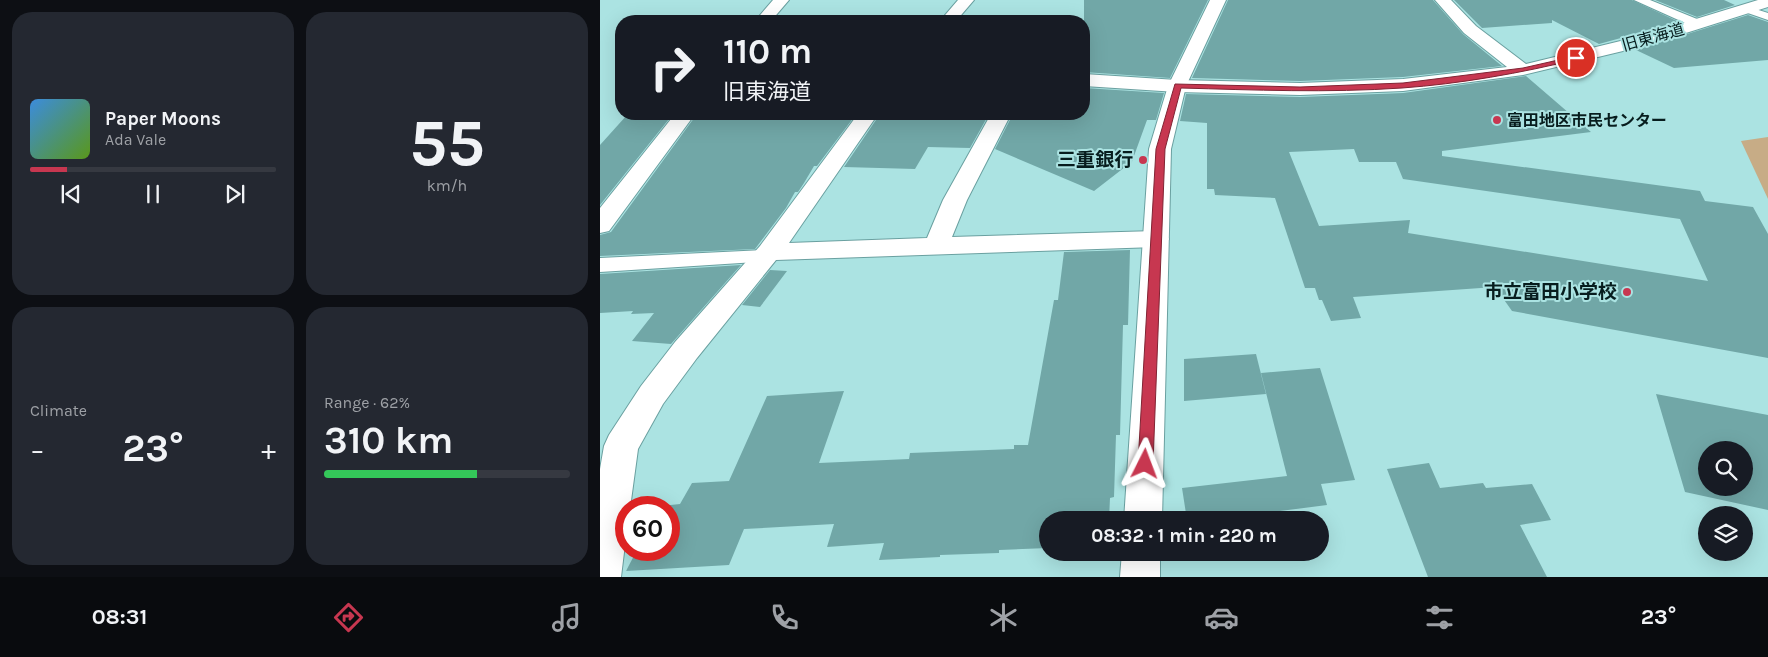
<!DOCTYPE html>
<meta charset="utf-8">
<style>
body{margin:0;font-family:Karla,"Noto Sans JP",sans-serif;background:#242831;color:#f1f3f6;height:100vh;display:flex;flex-direction:column;font-size:19px;white-space:nowrap}
*{box-sizing:border-box;margin:0}
p{font-size:16px;color:#9ea1a6}
.icon{flex:none;width:28px;height:28px;fill:none;stroke:currentColor;stroke-width:2;stroke-linecap:round;stroke-linejoin:round}
.map{position:relative;flex:1;overflow:hidden}
.side{display:flex;flex-direction:column;gap:12px;padding:12px;background:#0d0f14;width:600px}
.side>*{flex:none}
.banner{position:absolute;left:15px;top:15px;width:475px;height:105px;border-radius:20px;box-shadow:0 5px 20px #0002;background:#171b24;color:#f1f3f6;overflow:hidden}
.fabs{position:absolute;left:1098px;top:441px;display:grid;gap:10px}
.fabs a{display:grid;place-items:center;width:55px;height:55px;border-radius:50%;background:#171b24;box-shadow:0 5px 20px #0002;font-size:25px}
.speed{position:absolute;left:15px;top:496px;display:flex;gap:10px;font-size:25px;font-weight:700;text-align:center}
.speed>*{display:grid;place-content:center;width:65px;height:65px;border-radius:50%;background:#171b24;box-shadow:0 5px 20px #0002;line-height:1}
.speed .limit{border:8px solid #d22;background:#fff;color:#111}
.pin{position:absolute;display:grid;place-items:center;width:42px;height:42px;color:#fff;margin:-21px;border:2px solid #fff;border-radius:50%;box-shadow:0 1px 5px #0007}
.me{position:absolute;width:55px;margin:-28px;rotate:3deg;stroke-linejoin:round;filter:drop-shadow(0 0 4px #0008)}
.turn{display:flex;align-items:center;gap:18px;height:105px;padding:0 25px;font-size:22px}
.turn .icon{width:65px;height:65px;stroke-width:2.5}
.turn b{display:block;font-size:35px;line-height:42px}
.big{font-size:38px;font-weight:700;line-height:1.1}
.side .widget{flex:1;display:flex;flex-direction:column;justify-content:center;gap:8px;min-width:0;padding:0 18px;border-radius:20px;background:#242831}
.side .dial{align-items:center;gap:0}
.dial b{font-size:65px;line-height:1}
.song{display:flex;align-items:center;gap:15px}
.cover{width:60px;height:60px;border-radius:8px;background:linear-gradient(135deg,hsl(210 70% 55%),hsl(90 70% 35%))}
.played{height:5px;border-radius:2px;background:linear-gradient(90deg,#c73750 15%,#363941 15%)}
.keys{display:flex;justify-content:space-around;direction:ltr}
.heat{display:flex;justify-content:space-between;align-items:center;font-size:28px;direction:ltr}
.charge{height:8px;border-radius:4px;background:linear-gradient(90deg,#34c759 62%,#363941 0)}
.side .tiles{flex:1;display:grid;gap:12px;grid-template-columns:repeat(2,1fr)}
.trip{position:absolute;left:439px;top:511px;width:290px;height:50px;border-radius:25px;background:#171b24;box-shadow:0 5px 20px #0002;font-weight:700;line-height:50px;text-align:center}
.tabs{display:flex;height:80px;justify-content:space-around;align-items:center;background:#090b0e;color:#9ea1a6}
.tabs .icon{width:35px;height:35px}
.tabs .current{color:#c73750}
.tabs b{font-size:22px;color:#f1f3f6}
main{display:flex;flex:1;min-height:0}
.map>svg:first-child{display:block}
</style>
<main>
<section class="side">
<div class="tiles">
<div class="widget">
<div class="song"><i class="cover"></i><div><b>Paper Moons</b><p>Ada Vale</p></div></div>
<div class="played"></div>
<div class="keys"><svg class="icon" aria-label="previous" viewBox="0 0 24 24"><path d="M18 5L8 12l10 7zM5 5v14"/></svg><svg class="icon" aria-label="pause" viewBox="0 0 24 24"><path d="M8 5v14M16 5v14"/></svg><svg class="icon" aria-label="next" viewBox="0 0 24 24"><path d="M6 5l10 7-10 7zM19 5v14"/></svg></div>
</div>
<div class="widget dial"><b>55</b><p>km/h</p></div>
<div class="widget"><p>Climate</p>
<div class="heat"><a>−</a><b class="big">23°</b><a>+</a></div>
</div>
<div class="widget"><p>Range · 62%</p><b class="big">310 km</b><div class="charge"></div></div>
</div>
</section>
<div class="map">
<svg width="1168" height="577" viewBox="0 0 1168 577">
<rect width="100%" height="100%" fill="#abe3e2"/>
<path fill="#c7ac86" d="M1168 137V199L1141 141Z"/>
<path fill="#71a7a7" fill-rule="evenodd" d="M484 0H608L570 78 484 72Z
M628 0H833L863 34 902 66 803 77 700 81 592 78Z
M854 0H1032L1079 22 999 44 952 20V23L882 28Z
M1055 0H1124L1135 5 1097 17Z
M1148 15 1168 22V60L1074 68 1036 50Z
M926 76 991 132 842 151V156L1100 191 1105 201 1153 207 1168 234V358L912 311 895 287 753 297 761 318 731 321 722 300H719L715 288H705L675 198 615 195 614 189H607V123L580 121 586 94 700 97 803 93ZM754 149 759 162H796L803 179 1080 219 1108 281 808 233 810 220 719 226 689 152Z
M484 88 564 93 556 120H547L530 167H525L494 191 395 149 413 114H484Z
M39 114H73L0 205V145L27 115Z
M97 114H244L242 116 254 117 217 166H214L204 183 198 192H195L186 208 155 249 0 256V235L11 232Z
M316 114H389L370 148 328 147 315 169 244 167 278 117 314 118Z
M530 250 528 325H523L520 435H516L514 497 510 498 509 520H448V548L399 550V553L340 555V557L279 560 284 543 227 547 234 524 144 529 129 565 26 571 37 550H69V508H60L61 506 80 504 92 483 129 481 167 396 244 391 219 463 309 459 310 453 414 449V445H428L454 300H458L464 252Z
M141 265 71 344 32 341 54 313 31 314 33 311 0 313V274Z
M170 270 187 271 160 307 142 305Z
M656 354 666 394 584 401V359Z
M720 368 755 480 721 484 727 505 611 520H587L582 488 687 476 661 373Z
M1056 394 1168 415V510L1085 492ZM1106 450H1144V488H1106Z
M829 463 840 488 883 483 886 488 932 484 951 520 920 525 947 577H828L787 469Z"/>
<g fill="none" stroke-linecap="round" stroke-linejoin="round">
<g stroke="#6aa0a0" stroke-width="2">
<path id="lane" d="M1034 0H1050L1102 21 1104 24 1098 28 1094 27Z
M1146 6 1168 13V20L1142 11 1140 9 1142 7Z
M165 250 172 251 175 256 172 261 0 272V258Z"/>
</g>
<g stroke="#6aa0a0" stroke-width="2">
<path id="street" d="M173 0H189L171 21H155Z
M358 0H374L356 21H340Z
M835 0H851L876 26 926 64 1037 37 1158 0H1168V7L1048 45 923 75 803 91 700 95 577 92 570 90 568 86 570 82 577 80 700 83 803 79 907 67 864 33Z
M258 114H278L189 243 327 238 343 200 391 114H411L367 200 352 237 556 231 565 233 569 239 565 245 556 247 176 260 97 358 63 404 38 449 30 508H26V536L21 577H0V469L4 446 9 435 41 386 75 342 160 246Z"/>
</g>
<g stroke="#6aa0a0" stroke-width="2">
<path id="secondary" d="M484 74 577 80 584 82 586 86 584 90 577 92 484 86Z
M75 114H95L9 231 0 233V208Z"/>
</g>
<g stroke="#6aa0a0" stroke-width="2">
<path id="primary" d="M610 0H626L586 86 571 149 562 520H524L549 149 568 86Z
M522 552H560V577H520Z"/>
</g>
<use href="#lane" fill="#fff" fill-rule="evenodd"/>
<use href="#street" fill="#fff" fill-rule="evenodd"/>
<use href="#secondary" fill="#fff" fill-rule="evenodd"/>
<use href="#primary" fill="#fff" fill-rule="evenodd"/>
</g>
<path fill="#c73750" stroke="#812434" d="M976 56 979 58 978 59C922 73 859 84 802 88 728 93 654 90 581 88L565 149 553 464 550 468 545 470 540 468 538 464 556 149 575 84 700 87 803 83 923 68Z"/>
<g fill="#c73750" stroke="#abe3e2" stroke-width="2">
<circle cx="897" cy="120" r="5"/>
<circle cx="543" cy="160" r="5"/>
<circle cx="1027" cy="292" r="5"/>
</g>
<g text-anchor="middle" dominant-baseline="central" stroke-width="4" stroke-linejoin="round" paint-order="stroke">
<g font-size="16" fill="#071d1e" stroke="#abe3e2">
<text transform="translate(1053 37) rotate(-16)">旧東海道</text>
</g>
<g font-size="16" font-weight="bold" fill="#071d1e" stroke="#abe3e2" text-anchor="start">
<text x="907" y="120">富田地区市民センター</text>
</g>
<g font-size="19" font-weight="bold" fill="#071d1e" stroke="#abe3e2" text-anchor="end">
<text x="533" y="160">三重銀行</text>
<text x="1017" y="292">市立富田小学校</text>
</g>
</g>
</svg>
<div class="fabs">
<a><svg class="icon" aria-label="search" viewBox="0 0 24 24"><circle cx="10" cy="10" r="6"/><path d="M15 15l6 6"/></svg></a>
<a><svg class="icon" aria-label="layers" viewBox="0 0 24 24"><path d="M12 4l9 5-9 5-9-5zM3 14l9 5 9-5"/></svg></a>
</div>
<div class="speed"><div class="limit">60</div></div>
<div class="pin" style="left:976px;top:58px;background:#d93025"><svg class="icon" aria-label="arrive" viewBox="0 0 24 24"><path d="M6 21V4h12l-3 4 3 4H6"/></svg></div>
<svg class="me" style="left:545px;top:464px" viewBox="-20 -20 40 40"><path d="M0-17L14 15 0 8-14 15z" fill="#c73750" stroke="#fff" stroke-width="4"/></svg>
<div class="trip">08:32 · 1 min · 220 m</div>
<div class="banner">
<div class="turn"><svg class="icon" aria-label="right" viewBox="0 0 24 24"><path d="M7 20v-9h11M14 6l5 5-5 5"/></svg><div><b>110 m</b>旧東海道</div></div>
</div>
</div>
</main>
<nav class="tabs">
<b>08:31</b>
<svg class="icon current" aria-label="directions" viewBox="0 0 24 24"><path d="M12 3l9 9-9 9-9-9zM9 14v-3h6M13 9l2 2-2 2"/></svg>
<svg class="icon" aria-label="music" viewBox="0 0 24 24"><path d="M9 18V5l10-2v13"/><circle cx="6" cy="18" r="3"/><circle cx="16" cy="16" r="3"/></svg>
<svg class="icon" aria-label="phone" viewBox="0 0 24 24"><path d="M5 4h4l2 5-3 2q2 4 5 5l2-3 5 2v4C11 20 4 13 5 4z"/></svg>
<svg class="icon" aria-label="climate" viewBox="0 0 24 24"><path d="M12 3v18M4 7l16 10M4 17L20 7"/></svg>
<svg class="icon" aria-label="car" viewBox="0 0 24 24"><path d="M5 17H2v-5l4-1 3-4h7l3 4 3 1v5h-3M9 17h6M6 11h13"/><circle cx="7" cy="17" r="2"/><circle cx="17" cy="17" r="2"/></svg>
<svg class="icon" aria-label="filters" viewBox="0 0 24 24"><path d="M4 7h16M4 17h16"/><circle cx="9" cy="7" r="2"/><circle cx="15" cy="17" r="2"/></svg>
<b>23°</b>
</nav>
